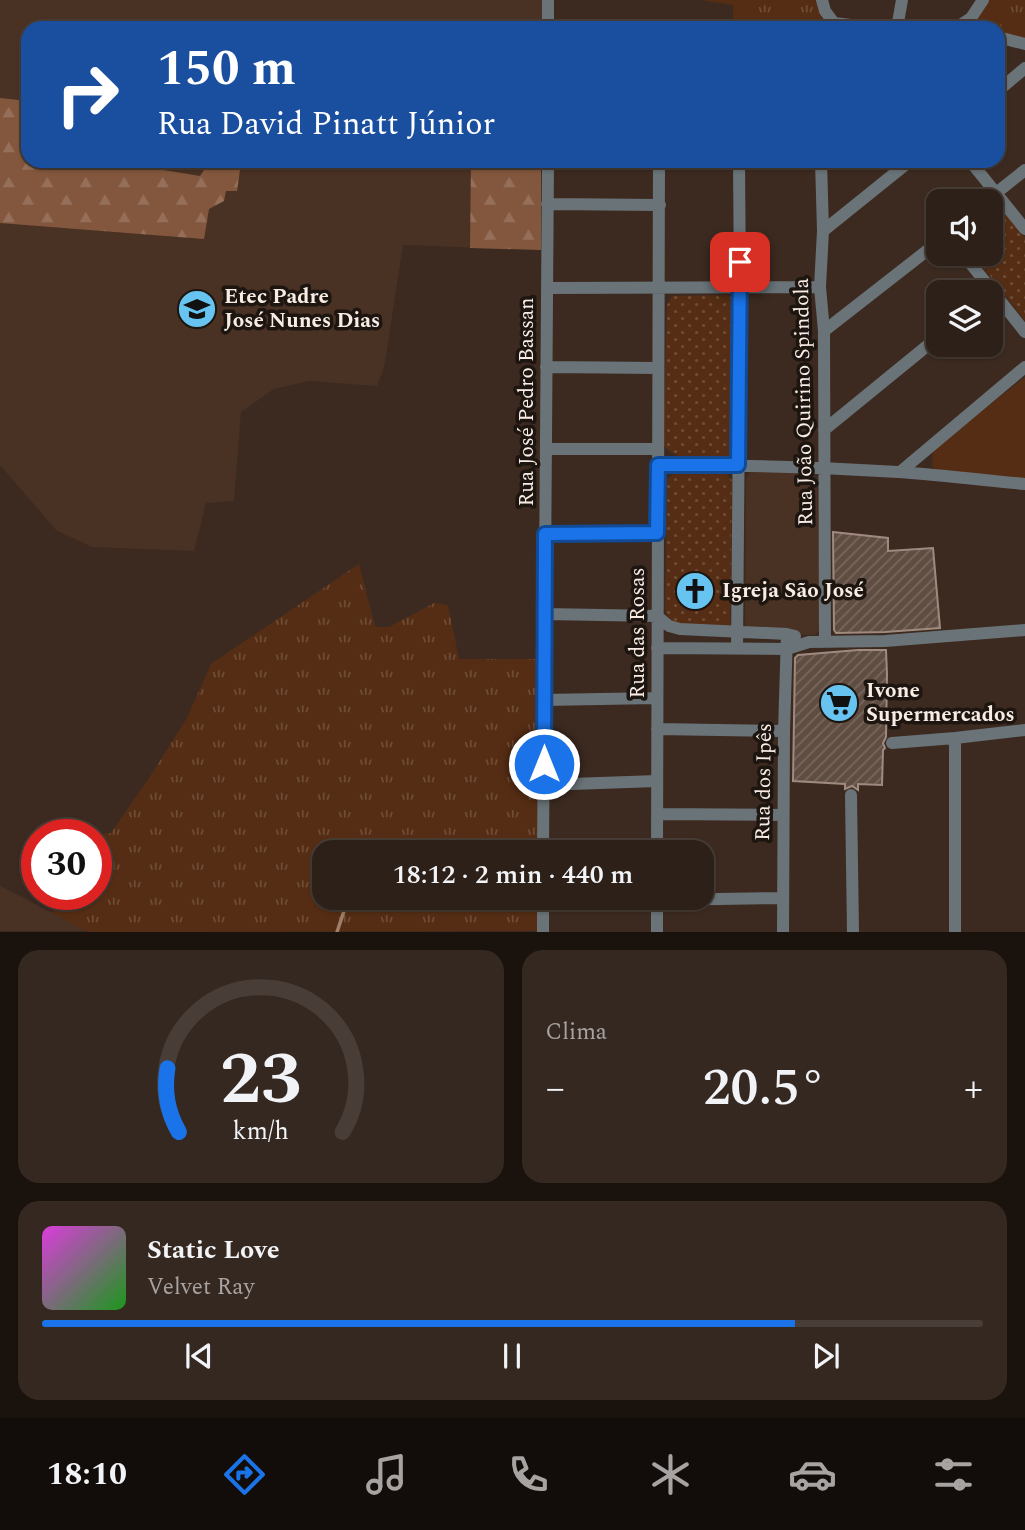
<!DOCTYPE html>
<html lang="pt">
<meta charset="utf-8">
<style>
body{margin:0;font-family:Spectral,serif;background:#352821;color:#f1f3f6;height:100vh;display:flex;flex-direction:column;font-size:26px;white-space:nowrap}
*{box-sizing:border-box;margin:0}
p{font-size:23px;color:#a7a3a2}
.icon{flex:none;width:38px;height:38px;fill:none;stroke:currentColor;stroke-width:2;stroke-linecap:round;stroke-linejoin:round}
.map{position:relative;height:932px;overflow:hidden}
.drawer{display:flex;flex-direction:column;gap:18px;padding:18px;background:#19120d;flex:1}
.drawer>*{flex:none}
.top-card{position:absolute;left:21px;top:21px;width:984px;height:147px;border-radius:21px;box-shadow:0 2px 5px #0004,0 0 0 2px #483e37;background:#1a4fa0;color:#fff;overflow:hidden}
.tools{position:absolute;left:926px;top:189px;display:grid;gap:14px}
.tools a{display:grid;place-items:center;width:77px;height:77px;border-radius:14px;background:#2d2018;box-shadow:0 2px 5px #0004,0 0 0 2px #483e37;font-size:35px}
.speed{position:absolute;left:21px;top:819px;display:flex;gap:14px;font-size:35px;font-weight:700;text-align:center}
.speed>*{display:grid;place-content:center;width:91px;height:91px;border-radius:50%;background:#2d2018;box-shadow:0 2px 5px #0004,0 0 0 2px #483e37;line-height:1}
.speed .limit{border:10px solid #d22;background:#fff;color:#111}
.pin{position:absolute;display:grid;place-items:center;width:60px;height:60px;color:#fff;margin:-30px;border-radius:14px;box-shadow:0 4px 10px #0006}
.me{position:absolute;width:77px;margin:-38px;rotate:0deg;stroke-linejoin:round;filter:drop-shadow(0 0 5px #0008)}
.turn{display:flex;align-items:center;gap:24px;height:147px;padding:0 21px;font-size:32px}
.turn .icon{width:91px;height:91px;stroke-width:2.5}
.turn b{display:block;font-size:49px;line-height:60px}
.big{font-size:52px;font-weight:600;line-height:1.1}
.drawer .tile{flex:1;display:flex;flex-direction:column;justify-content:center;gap:10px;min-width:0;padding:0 24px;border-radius:21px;background:#352821}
.drawer .dial{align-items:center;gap:0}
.dial svg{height:182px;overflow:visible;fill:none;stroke:#483e37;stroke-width:7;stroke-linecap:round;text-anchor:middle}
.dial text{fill:#f1f3f6;stroke:none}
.song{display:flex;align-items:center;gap:21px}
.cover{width:84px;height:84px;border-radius:10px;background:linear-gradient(135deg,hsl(300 70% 55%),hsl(120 70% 35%))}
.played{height:7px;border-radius:4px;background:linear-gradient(90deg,#1a73e8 80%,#483e37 80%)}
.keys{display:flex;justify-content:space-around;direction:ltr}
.heat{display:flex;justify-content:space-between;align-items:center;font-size:38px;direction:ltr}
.drawer .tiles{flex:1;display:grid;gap:18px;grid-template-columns:1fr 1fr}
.tile:last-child{grid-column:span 2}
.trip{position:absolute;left:312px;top:840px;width:402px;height:70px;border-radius:21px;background:#2d2018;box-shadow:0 2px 5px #0004,0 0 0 2px #483e37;font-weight:600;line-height:70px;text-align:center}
.tabs{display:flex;height:112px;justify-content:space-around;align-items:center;background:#120d0a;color:#a7a3a2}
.tabs .icon{width:49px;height:49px}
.tabs .current{color:#1a73e8}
.tabs b{font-size:32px;color:#f1f3f6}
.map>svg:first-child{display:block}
</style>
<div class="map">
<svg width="1025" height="932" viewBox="0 0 1025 932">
<defs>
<pattern id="grass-tufts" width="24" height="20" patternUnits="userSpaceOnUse" patternTransform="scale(1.75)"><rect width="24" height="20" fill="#552d14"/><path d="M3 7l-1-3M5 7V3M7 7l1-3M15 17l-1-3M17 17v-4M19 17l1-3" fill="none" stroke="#6e4c36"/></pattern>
<pattern id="forest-firs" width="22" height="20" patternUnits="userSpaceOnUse" patternTransform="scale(1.75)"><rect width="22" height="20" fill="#83573d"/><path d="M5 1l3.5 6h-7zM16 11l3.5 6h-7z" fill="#956f59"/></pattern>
<pattern id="park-dots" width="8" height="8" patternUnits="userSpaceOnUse" patternTransform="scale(1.75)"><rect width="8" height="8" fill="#552d14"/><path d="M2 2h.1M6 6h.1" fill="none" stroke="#6e4c36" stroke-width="1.8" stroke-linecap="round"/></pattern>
<pattern id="building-hatch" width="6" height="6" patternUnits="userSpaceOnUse" patternTransform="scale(1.75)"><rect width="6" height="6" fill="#604d42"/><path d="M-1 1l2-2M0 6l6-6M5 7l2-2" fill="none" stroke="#78675d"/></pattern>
</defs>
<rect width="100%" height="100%" fill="#3c2a20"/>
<path fill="#493124" d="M0 0H544L543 28H28V161H541V250L403 245 384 368 377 386 309 381 274 389 241 412 234 501 206 503 194 551 92 547 56 530 0 465Z
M750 472H810L817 478 821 628 815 635 752 634 745 627 746 480Z
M0 886 88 931H0Z"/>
<path fill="url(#grass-tufts)" d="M700 0H818L819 11 823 22 819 28H734L733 5Z
M987 0H1025V40L998 33V28H968L966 26Z
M359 564 375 627H389L434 603 448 605 459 659H537V852H324V898H537V931L88 932 52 913 65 894H96V835H92L111 833 151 775 187 718 211 664Z"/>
<path fill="url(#forest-firs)" d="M0 98 28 101V161H145V167L200 176 210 161H229L241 163 237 191H226L224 201 209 209 204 239 0 223Z
M471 161H541V250L470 248Z"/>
<path fill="url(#park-dots)" d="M999 204 1025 238V321L973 254H990L991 205Z
M728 295 734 298V451L725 459C702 459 680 464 663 445L667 305 672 296Z
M678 471H723L732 480 730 627 725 633 671 622 665 611 667 479Z"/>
<path fill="#552d14" d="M1025 377V481L938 472 932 466 933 450Z"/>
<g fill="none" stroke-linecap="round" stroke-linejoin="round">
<path stroke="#a07e6a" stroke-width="3.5" d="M337 932 348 899"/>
</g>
<path fill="url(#building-hatch)" stroke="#a08a7f" stroke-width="2" d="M833 532 888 538V551L933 548 940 628 885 632 836 633 834 630Z
M858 650H886L887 674 886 737 883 743 885 748 883 750 882 785 858 784V790L852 786 845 789V784L793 781 795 658 798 655Z"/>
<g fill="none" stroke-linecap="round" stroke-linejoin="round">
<path stroke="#697378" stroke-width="12" d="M548 0V28
M822 0 825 11 834 23
M828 28 834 23 876 28
M897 28 902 0
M956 28 971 18 983 0
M998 37 1025 44
M998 91 1025 68
M821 161 823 231 820 287 824 331 825 642
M970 161 1025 229
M986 201 1025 170
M547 204 660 205
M823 231 910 161
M963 254 1025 332
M547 288 820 287
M824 331 938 242
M546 367 658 368
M824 430 938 337
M546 449H658
M658 465C738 465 818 467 898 472 940 475 983 480 1025 484
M900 472 1025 367
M545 534 658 533
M545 614 657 616 669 626 680 629 787 634 795 636
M657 648 787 649 809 642 885 641 1025 630
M737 648 740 288 739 161
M544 700 657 698
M657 729 784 731
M892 743 955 738 1025 730
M543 785 657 781
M851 795 853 932
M657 814 783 815
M543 852 548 161
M657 852 659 161
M657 900 782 898
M543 932V898
M657 932V898
M783 932 784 731 787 634
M955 932V738"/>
</g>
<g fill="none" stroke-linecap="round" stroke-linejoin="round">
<g stroke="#114b97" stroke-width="18">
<path id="route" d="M544 764 545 534 657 533 658 465H738L740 262"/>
</g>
<use href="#route" stroke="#1a73e8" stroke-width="12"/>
</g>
<defs>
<g id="university-disc" transform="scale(2.0125)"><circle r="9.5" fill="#67c4f0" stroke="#1d1510"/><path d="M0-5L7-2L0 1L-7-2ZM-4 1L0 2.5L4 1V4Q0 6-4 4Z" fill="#111"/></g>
<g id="church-disc" transform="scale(2.0125)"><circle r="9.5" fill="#67c4f0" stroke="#1d1510"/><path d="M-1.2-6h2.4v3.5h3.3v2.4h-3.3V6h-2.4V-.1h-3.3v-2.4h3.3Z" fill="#111"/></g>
<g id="supermarket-disc" transform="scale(2.0125)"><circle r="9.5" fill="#67c4f0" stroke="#1d1510"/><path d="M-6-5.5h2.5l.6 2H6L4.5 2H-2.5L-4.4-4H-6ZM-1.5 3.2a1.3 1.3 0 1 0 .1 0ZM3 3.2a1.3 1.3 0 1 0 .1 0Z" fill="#111"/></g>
</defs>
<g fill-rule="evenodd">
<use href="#university-disc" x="197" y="309"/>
<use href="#church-disc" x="695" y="591"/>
<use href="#supermarket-disc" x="839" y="703"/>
</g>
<g text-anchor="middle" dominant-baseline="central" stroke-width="7" stroke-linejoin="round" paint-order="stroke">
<g font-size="21" font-weight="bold" fill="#f8ece5" stroke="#1d1510" text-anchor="start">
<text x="224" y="297">Etec Padre<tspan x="224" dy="24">José Nunes Dias</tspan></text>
<text x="722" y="591">Igreja São José</text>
<text x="866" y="691">Ivone<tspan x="866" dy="24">Supermercados</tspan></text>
</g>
<g font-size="21" fill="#f8ece5" stroke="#1d1510">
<text transform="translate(527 402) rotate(-90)">Rua José Pedro Bassan</text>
<text transform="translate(804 402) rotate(-91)">Rua João Quirino Spindola</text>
<text transform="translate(638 633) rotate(-90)">Rua das Rosas</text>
<text transform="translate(764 782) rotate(-89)">Rua dos Ipês</text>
</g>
</g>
</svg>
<div class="tools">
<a><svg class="icon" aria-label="sound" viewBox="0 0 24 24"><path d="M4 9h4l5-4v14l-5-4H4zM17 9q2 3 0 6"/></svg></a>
<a><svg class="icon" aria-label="layers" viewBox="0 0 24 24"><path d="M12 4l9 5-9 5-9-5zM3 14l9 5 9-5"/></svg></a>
</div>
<div class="speed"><div class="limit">30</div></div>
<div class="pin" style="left:740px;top:262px;background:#d93025"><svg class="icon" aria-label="arrive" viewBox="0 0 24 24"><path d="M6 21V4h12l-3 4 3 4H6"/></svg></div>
<svg class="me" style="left:544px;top:764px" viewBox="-20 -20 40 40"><circle r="17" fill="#1a73e8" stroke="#fff" stroke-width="3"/><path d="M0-11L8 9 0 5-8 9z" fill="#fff"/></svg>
<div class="trip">18:12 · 2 min · 440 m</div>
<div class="top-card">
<div class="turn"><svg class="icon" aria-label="right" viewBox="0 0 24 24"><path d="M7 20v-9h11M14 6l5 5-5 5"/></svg><div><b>150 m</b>Rua David Pinatt Júnior</div></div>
</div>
</div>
<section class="drawer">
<div class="tiles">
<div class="tile dial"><svg viewBox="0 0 100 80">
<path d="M14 69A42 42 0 1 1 86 69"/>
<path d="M14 69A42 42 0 0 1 9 41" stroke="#1a73e8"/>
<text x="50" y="56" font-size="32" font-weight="700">23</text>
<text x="50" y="72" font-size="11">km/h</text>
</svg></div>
<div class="tile"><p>Clima</p>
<div class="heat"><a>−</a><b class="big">20.5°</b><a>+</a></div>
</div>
<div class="tile">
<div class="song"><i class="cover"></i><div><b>Static Love</b><p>Velvet Ray</p></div></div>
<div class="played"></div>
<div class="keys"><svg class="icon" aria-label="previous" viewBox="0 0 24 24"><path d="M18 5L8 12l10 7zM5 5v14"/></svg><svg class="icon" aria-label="pause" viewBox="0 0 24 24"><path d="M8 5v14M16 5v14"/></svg><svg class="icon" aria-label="next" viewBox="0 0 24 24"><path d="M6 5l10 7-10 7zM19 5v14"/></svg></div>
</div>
</div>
</section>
<nav class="tabs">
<b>18:10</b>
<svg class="icon current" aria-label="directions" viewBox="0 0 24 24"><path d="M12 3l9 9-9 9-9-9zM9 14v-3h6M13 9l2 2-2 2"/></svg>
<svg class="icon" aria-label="music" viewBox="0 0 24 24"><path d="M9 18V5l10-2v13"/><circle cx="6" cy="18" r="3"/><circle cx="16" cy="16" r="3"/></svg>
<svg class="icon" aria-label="phone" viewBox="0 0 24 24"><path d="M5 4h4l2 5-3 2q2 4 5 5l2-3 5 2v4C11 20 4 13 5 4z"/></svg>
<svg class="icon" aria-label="climate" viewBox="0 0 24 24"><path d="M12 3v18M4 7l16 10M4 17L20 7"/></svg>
<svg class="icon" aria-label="car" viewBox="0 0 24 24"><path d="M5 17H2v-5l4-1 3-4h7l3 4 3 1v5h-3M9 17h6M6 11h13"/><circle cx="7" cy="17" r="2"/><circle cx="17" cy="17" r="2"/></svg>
<svg class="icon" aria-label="filters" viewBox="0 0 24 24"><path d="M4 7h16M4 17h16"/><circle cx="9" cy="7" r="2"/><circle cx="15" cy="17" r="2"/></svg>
</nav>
